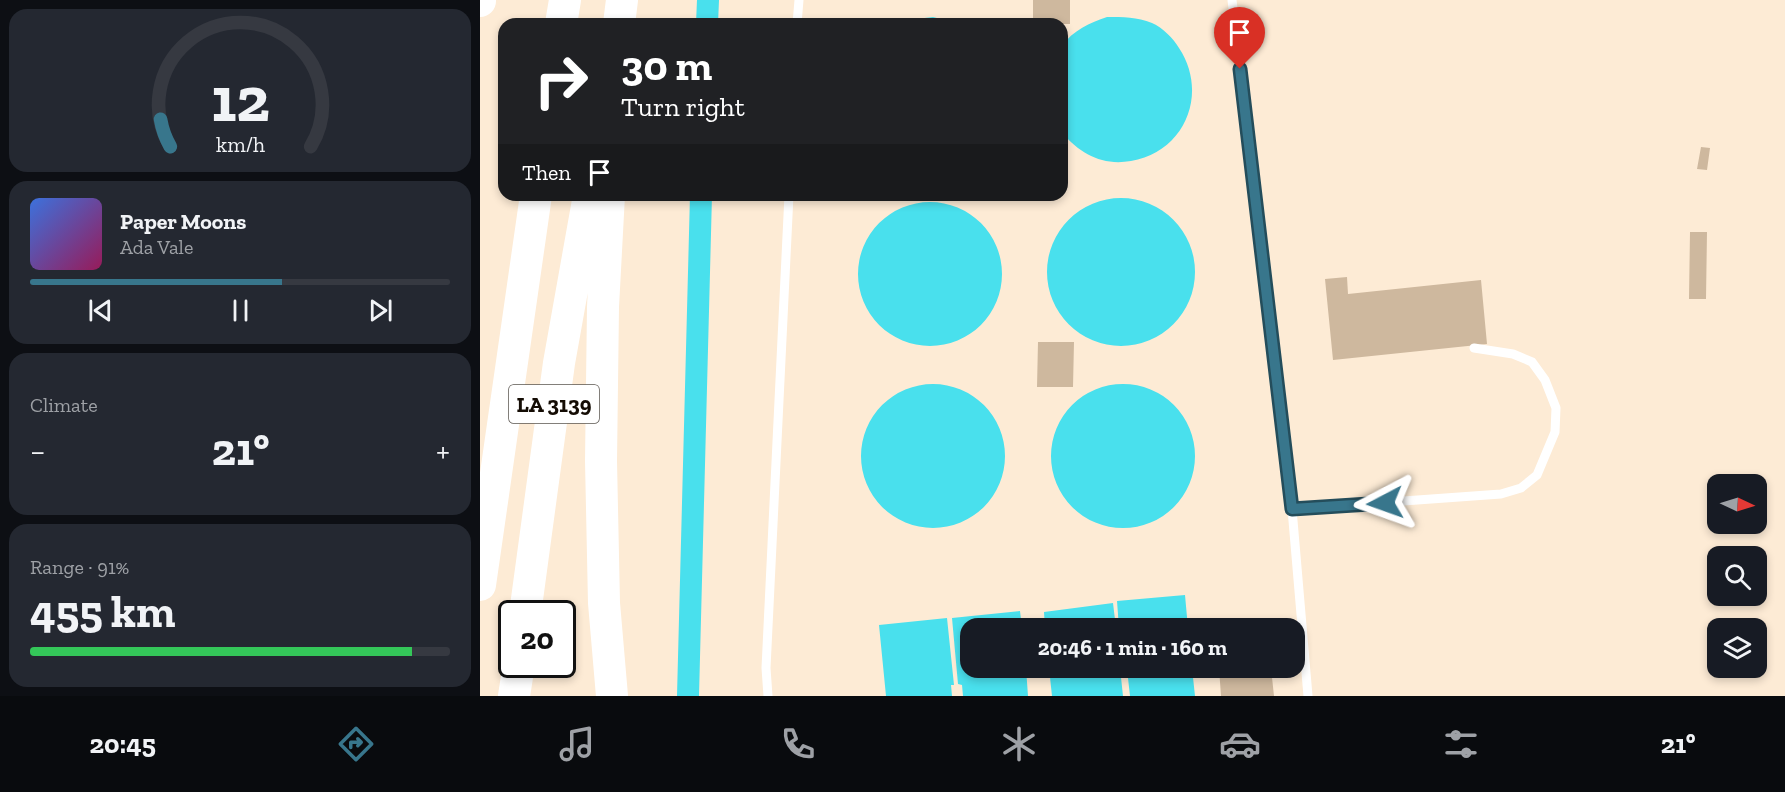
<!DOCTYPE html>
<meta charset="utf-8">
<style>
body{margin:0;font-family:"Zilla Slab",serif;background:#242831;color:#f1f3f6;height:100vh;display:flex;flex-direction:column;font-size:22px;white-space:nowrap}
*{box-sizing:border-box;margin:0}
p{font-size:20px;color:#9ea1a6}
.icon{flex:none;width:33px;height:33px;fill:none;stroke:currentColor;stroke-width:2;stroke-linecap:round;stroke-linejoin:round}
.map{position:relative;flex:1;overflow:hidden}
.details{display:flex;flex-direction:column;gap:9px;padding:9px;background:#0d0f14;width:480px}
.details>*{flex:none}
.hud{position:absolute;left:18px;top:18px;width:570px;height:183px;border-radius:18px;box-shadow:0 3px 9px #0003;background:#202124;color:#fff;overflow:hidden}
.needle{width:39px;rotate:94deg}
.controls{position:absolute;left:1227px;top:474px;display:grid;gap:12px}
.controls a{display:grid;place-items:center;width:60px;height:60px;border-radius:12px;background:#171b24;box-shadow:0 3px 9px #0003;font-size:30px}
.speed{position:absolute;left:18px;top:600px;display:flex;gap:12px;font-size:30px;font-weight:700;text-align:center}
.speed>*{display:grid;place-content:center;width:78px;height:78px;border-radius:50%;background:#171b24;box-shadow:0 3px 9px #0003;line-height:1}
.speed .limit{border:3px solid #111;border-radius:9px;background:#fff;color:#111}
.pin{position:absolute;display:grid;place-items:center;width:51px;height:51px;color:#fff;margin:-62px -26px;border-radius:50% 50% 50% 0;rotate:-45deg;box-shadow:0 0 6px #0007}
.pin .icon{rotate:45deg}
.me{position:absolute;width:66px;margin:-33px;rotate:266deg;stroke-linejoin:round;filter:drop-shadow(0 0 4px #0008)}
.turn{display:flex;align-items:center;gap:21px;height:126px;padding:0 24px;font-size:27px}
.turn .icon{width:78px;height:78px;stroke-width:2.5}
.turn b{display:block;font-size:42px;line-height:51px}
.then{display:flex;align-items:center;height:57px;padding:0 24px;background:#0003;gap:12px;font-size:22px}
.big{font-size:45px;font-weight:800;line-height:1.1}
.details .card{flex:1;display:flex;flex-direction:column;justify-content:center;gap:9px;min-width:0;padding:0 21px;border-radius:18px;background:#242831}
.details .dial{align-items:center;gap:0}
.dial svg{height:156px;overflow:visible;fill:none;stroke:#363941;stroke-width:7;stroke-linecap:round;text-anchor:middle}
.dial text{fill:#f1f3f6;stroke:none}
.song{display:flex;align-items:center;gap:18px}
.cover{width:72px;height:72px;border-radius:9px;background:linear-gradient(135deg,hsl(220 70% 55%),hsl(330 70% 35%))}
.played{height:6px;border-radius:3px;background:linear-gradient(90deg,#38768c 60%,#363941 60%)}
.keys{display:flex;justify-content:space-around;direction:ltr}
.heat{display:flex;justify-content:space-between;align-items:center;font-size:33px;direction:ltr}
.charge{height:9px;border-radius:4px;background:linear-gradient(90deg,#34c759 91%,#363941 0)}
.trip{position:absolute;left:480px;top:618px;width:345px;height:60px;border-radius:18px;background:#171b24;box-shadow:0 3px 9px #0003;font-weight:800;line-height:60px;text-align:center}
.tabs{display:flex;height:96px;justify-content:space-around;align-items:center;background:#090b0e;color:#9ea1a6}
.tabs .icon{width:42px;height:42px}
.tabs .on{color:#38768c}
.tabs b{font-size:27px;color:#f1f3f6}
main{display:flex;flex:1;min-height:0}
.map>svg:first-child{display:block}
</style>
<main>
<section class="details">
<div class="card dial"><svg viewBox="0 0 100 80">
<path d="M14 69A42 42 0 1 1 86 69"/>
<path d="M14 69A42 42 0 0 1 9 55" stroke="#38768c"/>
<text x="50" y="56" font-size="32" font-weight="700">12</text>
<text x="50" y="72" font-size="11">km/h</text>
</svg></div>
<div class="card">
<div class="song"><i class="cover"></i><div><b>Paper Moons</b><p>Ada Vale</p></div></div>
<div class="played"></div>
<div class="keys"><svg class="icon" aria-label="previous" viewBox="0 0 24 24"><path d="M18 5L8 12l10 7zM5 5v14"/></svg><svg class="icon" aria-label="pause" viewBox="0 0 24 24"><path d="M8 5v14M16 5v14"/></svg><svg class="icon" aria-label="next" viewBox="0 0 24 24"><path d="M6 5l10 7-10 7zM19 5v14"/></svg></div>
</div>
<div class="card"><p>Climate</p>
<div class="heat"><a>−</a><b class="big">21°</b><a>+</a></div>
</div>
<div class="card"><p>Range · 91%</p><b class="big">455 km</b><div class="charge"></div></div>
</section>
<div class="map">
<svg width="1305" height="696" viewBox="0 0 1305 696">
<rect width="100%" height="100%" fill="#fdebd5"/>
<path fill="#49e0ed" d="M453 17 480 24H419L428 20Z
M627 17C643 17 657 17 672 23 683 28 693 38 699 48 729 93 705 152 651 161 622 166 601 154 582 133V46C593 30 610 23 627 17Z
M567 272a74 74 0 1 1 148 0a74 74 0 1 1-148 0Z
M378 274a72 72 0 1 1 144 0a72 72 0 1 1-144 0Z
M571 456a72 72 0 1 1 144 0a72 72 0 1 1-144 0Z
M381 456a72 72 0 1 1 144 0a72 72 0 1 1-144 0Z
M705 595 708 628H639L637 601Z
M633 603 636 628H565L564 612Z
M540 611 542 628H490V668H546L548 696H483L482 685 478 684 472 618Z
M467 618 474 685H471L472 696H406L399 625Z
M569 668H640L643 696H572Z
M643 668H712L715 696H650L647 669Z"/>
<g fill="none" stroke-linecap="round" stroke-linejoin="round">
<path stroke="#49e0ed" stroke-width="22" d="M227 24 228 0
M208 696 221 195"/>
</g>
<path fill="#ceb89e" d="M553 0H590V24H553Z
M1221 147 1230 148 1227 170 1217 169Z
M1210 232H1227L1226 299H1209Z
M867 277 868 294 1001 280 1007 344 853 360 845 279Z
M558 342H594L593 387H557Z
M739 668H791L794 696H741Z"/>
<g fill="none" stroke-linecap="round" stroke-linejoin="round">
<path stroke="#fff" stroke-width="9" d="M752 0 812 509 828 696
M317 24 319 0
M812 509 1021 494 1041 488 1057 475 1075 432 1076 408 1065 380 1052 362 1033 354 994 348
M288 696 286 668 309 195"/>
<path stroke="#fff" stroke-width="32" d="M0 1V0
M81 24 85 0
M139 24 142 0
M129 195 123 307 121 461 124 603 132 696
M0 585 56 195
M45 614 79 363 109 195
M34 696 39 664"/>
</g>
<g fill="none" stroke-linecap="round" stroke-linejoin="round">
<g stroke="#244d5b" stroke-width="15">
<path id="route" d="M760 69 812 509 905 503"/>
</g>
<use href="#route" stroke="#38768c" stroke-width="10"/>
</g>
<g text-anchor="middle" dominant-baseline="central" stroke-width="4.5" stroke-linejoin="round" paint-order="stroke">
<rect fill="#fff" stroke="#5a554f" stroke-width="1.5" x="29" y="385" width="90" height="38" rx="4.5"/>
<g font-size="22" font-weight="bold" fill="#140c04">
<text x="74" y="404">LA 3139</text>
</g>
</g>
</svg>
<div class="controls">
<a><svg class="needle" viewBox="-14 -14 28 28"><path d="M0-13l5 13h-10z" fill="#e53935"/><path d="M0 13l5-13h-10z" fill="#9ea1a6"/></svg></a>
<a><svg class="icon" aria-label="search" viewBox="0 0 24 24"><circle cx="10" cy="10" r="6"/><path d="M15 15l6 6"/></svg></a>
<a><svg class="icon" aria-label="layers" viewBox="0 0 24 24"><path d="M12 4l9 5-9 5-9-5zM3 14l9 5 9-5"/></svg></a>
</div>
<div class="speed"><div class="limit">20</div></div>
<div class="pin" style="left:760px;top:69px;background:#d93025"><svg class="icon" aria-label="arrive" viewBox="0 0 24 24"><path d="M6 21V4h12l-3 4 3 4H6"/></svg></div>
<svg class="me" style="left:905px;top:503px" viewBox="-20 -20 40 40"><path d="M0-17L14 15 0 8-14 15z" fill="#38768c" stroke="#fff" stroke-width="4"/></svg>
<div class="trip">20:46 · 1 min · 160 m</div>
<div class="hud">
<div class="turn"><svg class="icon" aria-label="right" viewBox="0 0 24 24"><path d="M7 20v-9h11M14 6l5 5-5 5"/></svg><div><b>30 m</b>Turn right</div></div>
<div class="then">Then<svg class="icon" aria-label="arrive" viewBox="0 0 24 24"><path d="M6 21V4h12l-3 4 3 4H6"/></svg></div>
</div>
</div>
</main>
<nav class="tabs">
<b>20:45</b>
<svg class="icon on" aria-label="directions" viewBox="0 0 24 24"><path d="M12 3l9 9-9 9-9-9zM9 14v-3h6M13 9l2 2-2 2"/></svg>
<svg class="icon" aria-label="music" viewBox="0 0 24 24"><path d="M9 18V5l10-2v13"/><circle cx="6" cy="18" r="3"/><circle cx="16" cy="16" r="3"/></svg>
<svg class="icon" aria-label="phone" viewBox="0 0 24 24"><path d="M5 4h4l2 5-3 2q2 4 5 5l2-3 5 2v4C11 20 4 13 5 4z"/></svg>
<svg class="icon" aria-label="climate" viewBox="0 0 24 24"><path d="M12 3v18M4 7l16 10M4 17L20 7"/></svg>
<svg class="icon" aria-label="car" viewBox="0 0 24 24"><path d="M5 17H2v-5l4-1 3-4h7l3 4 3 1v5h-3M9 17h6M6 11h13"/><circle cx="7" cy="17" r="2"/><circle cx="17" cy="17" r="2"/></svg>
<svg class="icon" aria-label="filters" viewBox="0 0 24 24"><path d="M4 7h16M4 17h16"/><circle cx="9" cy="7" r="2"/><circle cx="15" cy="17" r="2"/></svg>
<b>21°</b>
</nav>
